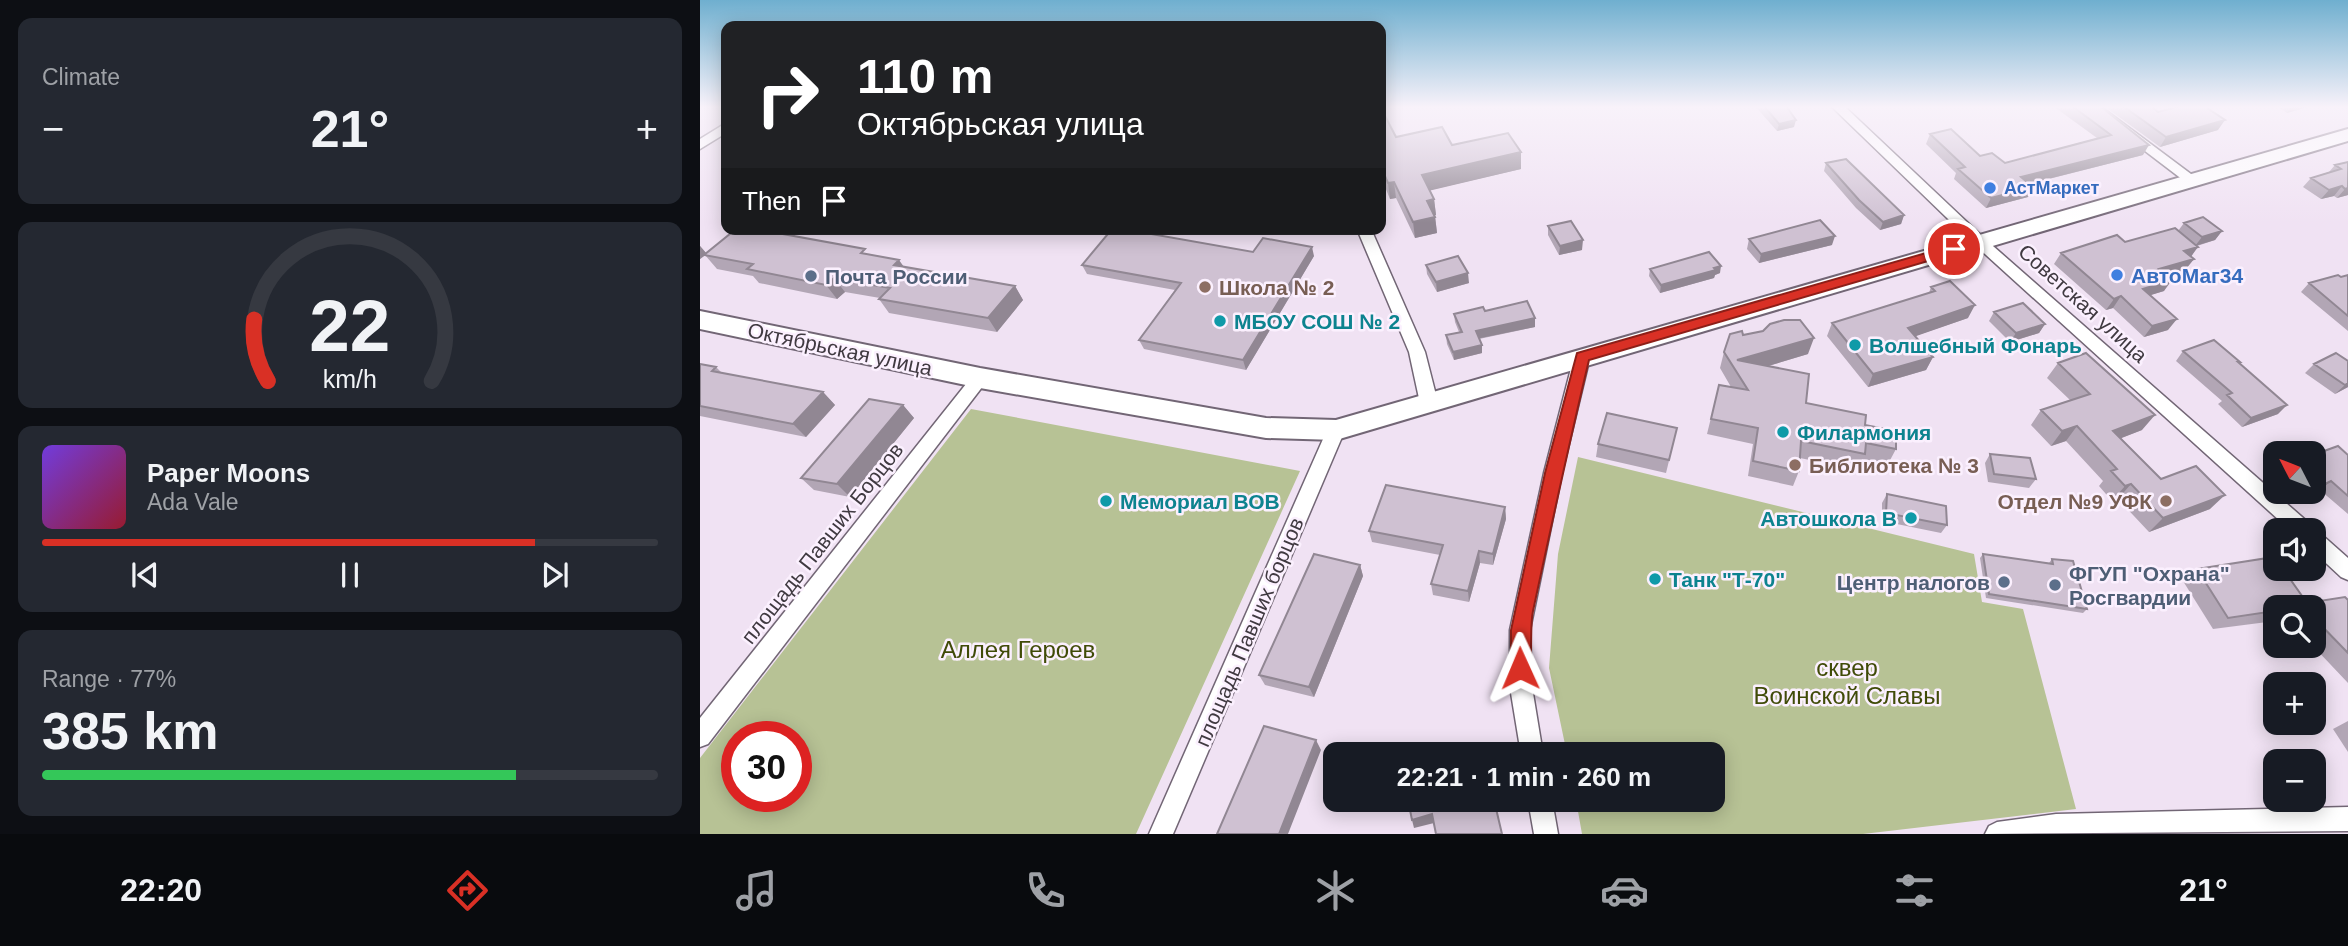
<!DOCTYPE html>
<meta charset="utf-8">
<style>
body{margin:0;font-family:Helvetica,sans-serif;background:#242831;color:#f1f3f6;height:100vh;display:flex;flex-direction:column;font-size:26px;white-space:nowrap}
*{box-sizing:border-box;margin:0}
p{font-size:23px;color:#9ea1a6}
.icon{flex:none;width:38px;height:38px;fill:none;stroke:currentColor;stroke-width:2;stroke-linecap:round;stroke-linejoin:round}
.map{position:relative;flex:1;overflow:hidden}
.sheet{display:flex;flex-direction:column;gap:18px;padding:18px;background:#0d0f14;width:700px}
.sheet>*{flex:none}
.banner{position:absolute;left:21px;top:21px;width:665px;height:214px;border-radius:14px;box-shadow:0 4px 18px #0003;background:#202124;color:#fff;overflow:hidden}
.needle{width:46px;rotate:312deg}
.tools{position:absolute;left:1563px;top:441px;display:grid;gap:14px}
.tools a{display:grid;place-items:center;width:63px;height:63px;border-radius:14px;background:#171b24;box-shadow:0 4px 18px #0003;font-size:35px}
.speed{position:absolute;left:21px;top:721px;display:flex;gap:14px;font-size:35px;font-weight:700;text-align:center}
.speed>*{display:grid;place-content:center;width:91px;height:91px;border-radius:50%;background:#171b24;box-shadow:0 4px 18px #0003;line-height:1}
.speed .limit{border:10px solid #d22;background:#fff;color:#111}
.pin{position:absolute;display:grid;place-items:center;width:60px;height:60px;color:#fff;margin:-30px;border:4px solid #fff;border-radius:50%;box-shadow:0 2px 7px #0007}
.me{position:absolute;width:77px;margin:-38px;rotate:359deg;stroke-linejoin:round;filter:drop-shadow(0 0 5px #0008)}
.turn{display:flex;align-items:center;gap:24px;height:147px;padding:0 21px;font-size:32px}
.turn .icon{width:91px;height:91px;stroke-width:2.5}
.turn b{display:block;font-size:49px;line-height:60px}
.then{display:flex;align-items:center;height:66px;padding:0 21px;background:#0003;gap:14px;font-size:26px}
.big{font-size:52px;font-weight:600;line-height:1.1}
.sheet .tile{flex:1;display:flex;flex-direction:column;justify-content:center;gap:10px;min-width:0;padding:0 24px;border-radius:14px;background:#242831}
.sheet .dial{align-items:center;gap:0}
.dial svg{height:182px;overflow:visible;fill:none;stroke:#363941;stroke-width:7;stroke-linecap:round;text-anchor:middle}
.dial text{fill:#f1f3f6;stroke:none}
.song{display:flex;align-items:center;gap:21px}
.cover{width:84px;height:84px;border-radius:10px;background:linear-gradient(135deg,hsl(260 70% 55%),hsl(350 70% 35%))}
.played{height:7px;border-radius:4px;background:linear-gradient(90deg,#d93025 80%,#363941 80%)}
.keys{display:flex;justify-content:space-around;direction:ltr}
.heat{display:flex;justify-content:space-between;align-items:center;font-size:38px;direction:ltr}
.charge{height:10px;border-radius:5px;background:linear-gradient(90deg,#34c759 77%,#363941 0)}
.trip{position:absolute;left:623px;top:742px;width:402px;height:70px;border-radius:14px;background:#171b24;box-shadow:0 4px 18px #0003;font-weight:600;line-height:70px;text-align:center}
.tab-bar{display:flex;height:112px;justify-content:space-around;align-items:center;background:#090b0e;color:#9ea1a6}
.tab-bar .icon{width:49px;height:49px}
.tab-bar .on{color:#d93025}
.tab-bar b{font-size:32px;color:#f1f3f6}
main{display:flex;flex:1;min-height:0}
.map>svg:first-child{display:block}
</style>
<main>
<section class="sheet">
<div class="tile"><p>Climate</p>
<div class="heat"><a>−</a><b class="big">21°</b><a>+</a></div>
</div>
<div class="tile dial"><svg viewBox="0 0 100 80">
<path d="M14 69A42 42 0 1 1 86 69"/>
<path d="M14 69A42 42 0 0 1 8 42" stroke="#d93025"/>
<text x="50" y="56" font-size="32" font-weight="700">22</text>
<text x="50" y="72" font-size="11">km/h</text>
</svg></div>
<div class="tile">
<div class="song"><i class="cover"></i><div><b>Paper Moons</b><p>Ada Vale</p></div></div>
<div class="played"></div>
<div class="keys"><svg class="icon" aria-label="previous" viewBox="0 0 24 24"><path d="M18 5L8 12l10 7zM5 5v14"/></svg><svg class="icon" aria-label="pause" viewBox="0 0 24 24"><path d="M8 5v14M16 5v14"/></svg><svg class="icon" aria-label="next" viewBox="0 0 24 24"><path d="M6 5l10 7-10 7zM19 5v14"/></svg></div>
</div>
<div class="tile"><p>Range · 77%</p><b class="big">385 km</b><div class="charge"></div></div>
</section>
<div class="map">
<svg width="1648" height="834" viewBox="0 0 1648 834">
<rect width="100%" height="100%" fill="#f0e2f3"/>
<path fill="#b7c295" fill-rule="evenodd" d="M271 409 600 471 436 834H0V758ZM37 737H96V796H37Z
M878 457 1274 554 1282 602 1323 609 1376 809 1163 834H882L876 800H1013V754H867L849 668 858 554Z"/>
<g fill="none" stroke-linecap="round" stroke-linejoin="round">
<g stroke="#726675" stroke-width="3">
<path id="minor" d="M1131 106H1144L1285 239 1610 524 1613 530H1590L1275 245Z
M1386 106H1400L1499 180 1492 184 1487 183Z
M26 123V133L0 149V139Z
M657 229H671L725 352 738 403 735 408H723L720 403 709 352Z
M882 351 890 357 862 473 830 630 832 687 843 754H821L810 687V630L844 473 874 357Z
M280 372 286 374 288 378 286 382 8 744 0 747V718L274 374Z
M636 423 642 425 645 430 473 834H449L627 430 630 425Z
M1614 532 1621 534 1648 558V580L1641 577 1614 552Z
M828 800H852L858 834H834Z
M1648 807V831L1285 834 1289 826 1297 822 1356 814Z"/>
</g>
<g stroke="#726675" stroke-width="4">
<path id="secondary" d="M1648 129V141L636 440 566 438 280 388 0 329V311L280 368 566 418 636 420Z"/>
</g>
<use href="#minor" fill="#fff" fill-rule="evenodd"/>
<use href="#secondary" fill="#fff" fill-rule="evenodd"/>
</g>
<path fill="#b2a6b5" d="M1055 106H1086L1094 127 1077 131Z
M1353 106H1400L1443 155 1329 184 1328 197 1286 208 1254 179 1256 173 1226 144 1230 134 1280 156 1305 163 1397 138Z
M1404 106H1451L1458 112 1518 130 1460 147Z
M1577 106H1611L1587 113Z
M681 108 696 137 752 145 821 152V169L730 190 734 199 736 215H735L737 233 715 238 696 198 690 199 681 177Z
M1648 162V195L1637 198 1634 196 1621 199 1603 187 1611 178 1629 172 1635 165Z
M1126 163 1204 215 1201 224 1180 230 1156 208 1124 171Z
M1484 223 1522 231 1515 240 1497 246 1491 257 1494 259 1485 270 1467 276 1464 291 1450 295 1468 330 1444 337 1413 308 1406 310 1354 264 1361 253 1425 242 1478 231Z
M848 226 882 250 859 255 848 235Z
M36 229H102L94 236 169 255 204 267 315 286 323 300 297 332 189 313 179 299 180 298 145 292 137 299 59 283 53 276 17 269 5 255 0 259V246L6 253Z
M1049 239 1132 245 1059 263 1047 249Z
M553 252 614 256 546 370 444 349 439 340 475 290 387 274 382 265Z
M726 265 769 283 737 292 727 274Z
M950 269 1020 273 1015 275 1014 278 960 293 949 276Z
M1648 275V331L1601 292 1609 283Z
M1231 287 1268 318 1215 336 1233 357 1226 370 1168 387 1127 336 1132 323 1229 293Z
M785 311 835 318V327L779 339 782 353 754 360 747 344 746 335 759 332 755 322 754 314Z
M1294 312 1345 324 1339 333 1310 342 1289 321Z
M1483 351 1539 363 1578 414 1542 427 1518 404 1522 401 1476 361Z
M1024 352 1108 354 1068 366 1106 403 1165 425 1196 449 1188 464 1162 459 1157 470 1100 458 1099 471 1093 486 1048 476 1053 444 1007 434 1019 385 1031 387 1020 368Z
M1358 363 1442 430 1421 438 1461 479 1510 509 1449 532 1418 499 1412 501 1399 486 1403 481 1366 441 1351 446 1331 425 1341 410 1370 400 1347 378Z
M0 364 16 367 22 373 123 392 135 405 106 437 0 416Z
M1614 364 1648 387 1635 394 1605 373Z
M203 405 214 418 150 497 114 490 101 478Z
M977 428 966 473 896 457 898 444Z
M1624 451 1648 455V514L1620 490 1615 492 1614 491V453H1589Z
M1290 454 1336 479 1329 488 1288 482 1285 463Z
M1187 494 1247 525 1241 533 1182 521V503Z
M805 507 806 519 793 565 780 563 769 602 733 595 731 584 740 555 672 542 669 531Z
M1283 554 1349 563 1352 559 1387 609 1383 613 1286 598 1280 558Z
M660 565 663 576 614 697 565 685 559 675Z
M1497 569 1607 603 1648 600V683L1613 646H1614V607H1575V621L1513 629 1483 581Z
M1648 721V752L1633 729Z"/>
<path fill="#918793" d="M1591 106H1611L1587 113Z
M1096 120 1094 127 1077 131 1079 124Z
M1525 120 1518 130 1460 147 1466 137Z
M1449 145 1443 155 1316 187 1321 177Z
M821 152V169L724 192 722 175Z
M694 182 696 198 690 199 688 183Z
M1642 186 1634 196 1621 199 1629 190Z
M1333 187 1328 197 1286 208 1291 198Z
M1648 188V195L1637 198 1645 189Z
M734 199 736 215 728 217 727 201Z
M1204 215 1201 224 1180 230 1183 222Z
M735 217 737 233 715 238 713 222Z
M75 229H102L83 245 72 232Z
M1522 231 1515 240 1495 246 1502 237Z
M1135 236 1132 245 1059 263 1061 254Z
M883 240 882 250 859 255 860 246Z
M0 246 7 254 0 259Z
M612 247 614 256 546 370 543 360Z
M1498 247 1490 258 1484 251Z
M1494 259 1485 270 1451 280 1459 269Z
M199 260 209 274 194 265Z
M1021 266 1020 273 1015 275 1014 278 960 293 961 285Z
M768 273 769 283 737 292 736 282Z
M134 278 145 292 137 299 126 285Z
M1472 280 1464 291 1435 300 1443 289Z
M315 286 323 300 297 332 288 318Z
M1421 296 1413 308 1406 310 1414 299Z
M1275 305 1268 318 1202 341 1208 328Z
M835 318V327L776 339V331Z
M1477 319 1468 330 1444 337 1452 326Z
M1345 324 1339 333 1310 342 1316 333Z
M1114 338 1108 354 1038 375 1037 360Z
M782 345V353L754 360 753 352Z
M1233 357 1226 370 1168 387 1173 374Z
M1648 383V387L1635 394 1645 385Z
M123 392 135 405 106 437 93 424Z
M203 405 214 418 150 497 137 484Z
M1587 405 1578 414 1542 427 1551 418Z
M1455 415 1442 430 1401 446 1413 431Z
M1377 426 1366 441 1351 446 1362 431Z
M1631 481 1620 490 1615 492 1625 484Z
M1431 484 1418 499 1412 501 1425 486Z
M1525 495 1510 509 1449 532 1463 518Z
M805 507 806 519 793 565V554Z
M779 551 780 563 769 602 768 591Z
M660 565 663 576 614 697 609 687Z
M616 740 621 750 588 834H579Z
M732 814 734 823 714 828 712 820Z"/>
<path fill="#cfc1d2" stroke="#918793" stroke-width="2" d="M1064 106H1086L1096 120 1079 124Z
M1372 106H1400L1449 145 1321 177 1333 187 1291 198 1258 169 1265 167 1230 134 1251 129 1280 156 1292 153 1305 163 1411 135Z
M1423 106H1451L1458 112 1481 106H1504L1525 120 1466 137Z
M681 108 696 137 742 127 752 145 808 133 821 152 722 175 734 199 727 201 735 217 713 222 694 182 688 183 681 167Z
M1146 159 1204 215 1183 222 1159 200 1126 163Z
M1648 162V188L1645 189 1642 186 1629 190 1611 178 1641 169 1635 165Z
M1503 217 1522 231 1502 237 1484 223Z
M1120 220 1135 236 1061 254 1049 239Z
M871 221 883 240 860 246 848 226Z
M1475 228 1498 247 1484 251 1494 259 1459 269 1472 280 1443 289 1477 319 1452 326 1421 296 1414 299 1361 253 1417 235 1425 242Z
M36 229H75L72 232 165 249 161 253 199 260 194 265 315 286 288 318 179 299 190 288 134 278 126 285 47 269 53 264 4 255Z
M412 229H423L553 252 563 238 612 247 543 360 439 340 481 283 382 265Z
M1009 252 1021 266 1014 268 1016 270 961 285 950 269Z
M758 256 768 273 736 282 726 265Z
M1638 275 1641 277 1648 275V316L1609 283Z
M1250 281 1275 305 1208 328 1233 357 1173 374 1132 323 1235 291 1231 287Z
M827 301 835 318 776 331 782 345 753 352 746 335 762 332 754 314 783 307 785 311Z
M1323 303 1345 324 1316 333 1294 312Z
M1084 320H1100L1114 338 1037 360 1109 374 1106 403 1166 415 1165 425 1196 431V449L1166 443 1165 454 1101 441 1099 471 1053 461 1058 428 1011 419 1019 385 1048 390 1024 352 1030 334 1042 331 1043 335 1063 331 1070 324Z
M1514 340 1540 362H1538L1587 405 1551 418 1527 395 1532 393 1483 351Z
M1386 353 1455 415 1413 431 1461 479 1496 466 1525 495 1463 518 1431 484 1425 486 1411 471 1417 469 1377 426 1362 431 1341 410 1390 394 1358 363Z
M1636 353 1648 361V383L1645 385 1614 364Z
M0 364 16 367 12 371 123 392 93 424 0 406Z
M169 399 203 405 137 484 101 478Z
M907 413 977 428 969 460 898 444Z
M1615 443 1624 451 1638 446 1648 455V496L1631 481 1625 484 1614 473V453L1590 452Z
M1290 454 1330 458 1336 479 1294 474Z
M686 485 805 507 793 554 779 551 768 591 731 584 743 545 669 531Z
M1187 494 1246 506 1247 525 1186 513Z
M614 554 660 565 609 687 559 675Z
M1283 554 1353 564 1352 559 1373 561 1387 609 1289 594Z
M1574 557 1575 569H1583L1607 603 1645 597 1648 600V653L1614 618V607H1575V611L1528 618 1497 569Z
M564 726 616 740 579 834H517Z
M708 800H794L802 834H736L732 814 712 820Z"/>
<linearGradient id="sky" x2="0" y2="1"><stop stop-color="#6fafcf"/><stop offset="0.48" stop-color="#f8f2fa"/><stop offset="1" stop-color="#f8f2fa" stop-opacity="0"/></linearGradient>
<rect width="1648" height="223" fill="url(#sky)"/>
<path fill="#d93025" stroke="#8d1f18" stroke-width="2" d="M1254 245 1259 246V252L889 360C869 444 851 527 833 611 829 630 834 658 827 675L820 677 814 675 811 668V630L845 473 877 353Z"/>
<g fill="#3f7fe0" stroke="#fbf0fe" stroke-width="2.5">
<circle cx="1290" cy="188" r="7"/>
<circle cx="1417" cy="275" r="7"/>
</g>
<g fill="#5c6f8a" stroke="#fbf0fe" stroke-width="2.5">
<circle cx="111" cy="276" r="7"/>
<circle cx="1304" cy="582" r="7"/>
<circle cx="1355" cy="585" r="7"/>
</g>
<g fill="#8d6e63" stroke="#fbf0fe" stroke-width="2.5">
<circle cx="505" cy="287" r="7"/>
<circle cx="1095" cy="465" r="7"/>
<circle cx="1466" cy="501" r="7"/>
</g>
<g fill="#0f9aa8" stroke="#fbf0fe" stroke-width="2.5">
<circle cx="520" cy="321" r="7"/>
<circle cx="1155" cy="345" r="7"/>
<circle cx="1083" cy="432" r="7"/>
<circle cx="406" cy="501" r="7"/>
<circle cx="1211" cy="518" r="7"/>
<circle cx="955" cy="579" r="7"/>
</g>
<g text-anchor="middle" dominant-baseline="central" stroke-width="5" stroke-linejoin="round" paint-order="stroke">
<g font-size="18" font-weight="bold" fill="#366cbe" stroke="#fbf0fe" text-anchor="start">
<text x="1304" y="188">АстМаркет</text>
</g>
<g font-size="21" font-weight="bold" fill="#366cbe" stroke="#fbf0fe" text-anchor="start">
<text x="1431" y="275">АвтоМаг34</text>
</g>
<g font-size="21" font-weight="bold" fill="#4e5e75" stroke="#fbf0fe" text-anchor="start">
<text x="125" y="276">Почта России</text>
<text x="1369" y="573">ФГУП "Охрана"<tspan x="1369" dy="24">Росгвардии</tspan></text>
<text x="1290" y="582" text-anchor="end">Центр налогов</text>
</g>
<g font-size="21" font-weight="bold" fill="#785e54" stroke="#fbf0fe" text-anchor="start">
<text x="519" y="287">Школа № 2</text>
<text x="1109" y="465">Библиотека № 3</text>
<text x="1452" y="501" text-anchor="end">Отдел №9 УФК</text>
</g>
<g font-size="21" fill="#403a41" stroke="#fbf0fe">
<text transform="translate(1383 303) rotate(42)">Советская улица</text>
<text transform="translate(140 349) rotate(12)">Октябрьская улица</text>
<text transform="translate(122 543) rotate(-52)">площадь Павших Борцов</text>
<text transform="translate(549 632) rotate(-67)">площадь Павших борцов</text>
</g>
<g font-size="21" font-weight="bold" fill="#0d838f" stroke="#fbf0fe" text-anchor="start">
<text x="534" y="321">МБОУ СОШ № 2</text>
<text x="1169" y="345">Волшебный Фонарь</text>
<text x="1097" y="432">Филармония</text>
<text x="420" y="501">Мемориал ВОВ</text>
<text x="1197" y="518" text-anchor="end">Автошкола В</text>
<text x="969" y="579">Танк "Т-70"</text>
</g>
<g font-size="24" fill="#404b08" stroke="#fbf0fe">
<text x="318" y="649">Аллея Героев</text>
<text x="1147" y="667">сквер<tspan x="1147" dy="28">Воинской Славы</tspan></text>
</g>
</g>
</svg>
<div class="tools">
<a><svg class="needle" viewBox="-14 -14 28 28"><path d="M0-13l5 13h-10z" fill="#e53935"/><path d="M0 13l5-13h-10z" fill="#9ea1a6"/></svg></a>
<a><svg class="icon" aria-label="sound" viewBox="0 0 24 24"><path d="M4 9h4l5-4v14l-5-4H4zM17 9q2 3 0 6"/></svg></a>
<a><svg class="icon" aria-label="search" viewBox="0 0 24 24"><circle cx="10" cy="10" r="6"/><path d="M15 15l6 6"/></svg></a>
<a>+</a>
<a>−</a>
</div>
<div class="speed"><div class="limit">30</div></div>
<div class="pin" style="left:1254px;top:249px;background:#d93025"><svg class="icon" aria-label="arrive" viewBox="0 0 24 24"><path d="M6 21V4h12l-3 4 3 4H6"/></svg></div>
<svg class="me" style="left:820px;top:668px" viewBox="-20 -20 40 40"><path d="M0-17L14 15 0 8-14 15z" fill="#d93025" stroke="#fff" stroke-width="4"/></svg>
<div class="trip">22:21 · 1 min · 260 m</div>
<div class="banner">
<div class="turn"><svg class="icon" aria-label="right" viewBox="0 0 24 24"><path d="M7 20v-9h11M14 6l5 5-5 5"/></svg><div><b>110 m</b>Октябрьская улица</div></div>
<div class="then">Then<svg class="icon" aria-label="arrive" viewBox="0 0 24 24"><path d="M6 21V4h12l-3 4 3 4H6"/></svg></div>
</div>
</div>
</main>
<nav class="tab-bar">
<b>22:20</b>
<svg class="icon on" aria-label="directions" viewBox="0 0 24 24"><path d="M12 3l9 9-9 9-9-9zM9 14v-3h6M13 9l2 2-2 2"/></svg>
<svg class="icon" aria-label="music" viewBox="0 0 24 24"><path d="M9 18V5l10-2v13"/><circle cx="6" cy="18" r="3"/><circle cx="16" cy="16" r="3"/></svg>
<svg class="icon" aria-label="phone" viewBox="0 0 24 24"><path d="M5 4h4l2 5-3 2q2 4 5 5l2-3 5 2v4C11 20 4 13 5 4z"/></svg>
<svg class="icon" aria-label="climate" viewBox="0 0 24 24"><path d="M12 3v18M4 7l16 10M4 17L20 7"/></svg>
<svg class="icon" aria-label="car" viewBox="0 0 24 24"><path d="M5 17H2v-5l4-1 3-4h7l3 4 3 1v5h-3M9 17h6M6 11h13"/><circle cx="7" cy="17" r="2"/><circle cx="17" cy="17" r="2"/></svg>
<svg class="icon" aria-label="filters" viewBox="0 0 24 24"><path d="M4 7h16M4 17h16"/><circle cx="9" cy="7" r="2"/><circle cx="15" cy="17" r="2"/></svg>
<b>21°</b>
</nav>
